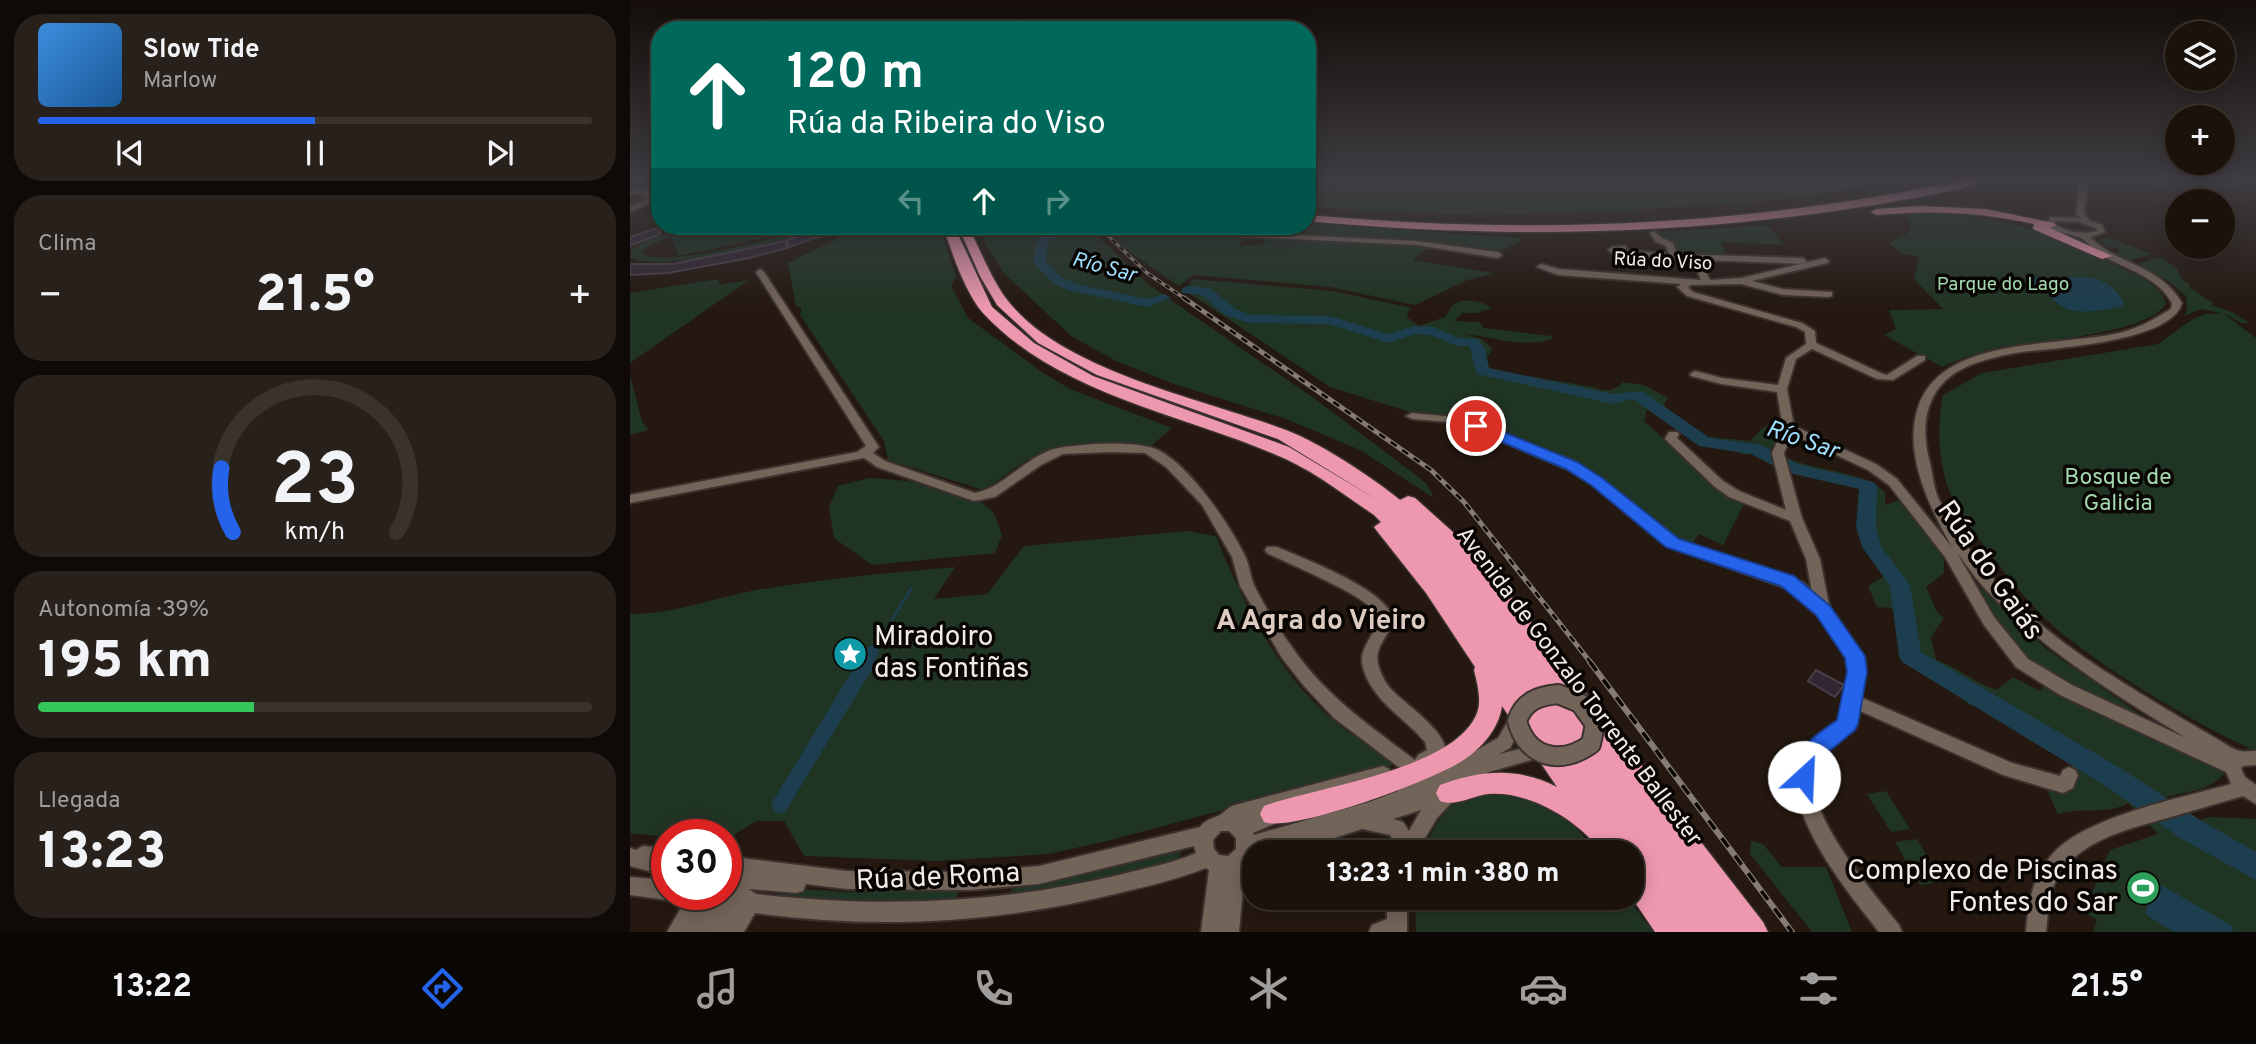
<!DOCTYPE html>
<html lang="es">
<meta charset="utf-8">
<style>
body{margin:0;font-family:Overpass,sans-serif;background:#28201a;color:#f1f3f6;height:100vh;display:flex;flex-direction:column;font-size:26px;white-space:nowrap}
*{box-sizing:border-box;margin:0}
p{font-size:23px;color:#a09e9d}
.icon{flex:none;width:38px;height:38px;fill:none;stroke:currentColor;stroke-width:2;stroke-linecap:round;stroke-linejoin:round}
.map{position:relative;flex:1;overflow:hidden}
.drawer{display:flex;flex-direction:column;gap:14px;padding:14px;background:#0f0a07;width:630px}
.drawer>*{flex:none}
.banner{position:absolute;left:21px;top:21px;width:665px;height:214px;border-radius:28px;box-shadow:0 4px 18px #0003,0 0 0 2px #39322d;background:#00695c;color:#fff;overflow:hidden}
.controls{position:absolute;left:1535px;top:21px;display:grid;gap:14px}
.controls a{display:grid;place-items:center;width:70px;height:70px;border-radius:50%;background:#1b120c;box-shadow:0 4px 18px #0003,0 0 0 2px #39322d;font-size:35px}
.speed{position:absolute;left:21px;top:819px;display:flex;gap:14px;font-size:35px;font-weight:700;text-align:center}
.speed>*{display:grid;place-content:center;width:91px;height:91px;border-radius:50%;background:#1b120c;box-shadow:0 4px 18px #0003,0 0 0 2px #39322d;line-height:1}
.speed .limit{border:10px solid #d22;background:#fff;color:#111}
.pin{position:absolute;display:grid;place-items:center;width:60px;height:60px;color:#fff;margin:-30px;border:4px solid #fff;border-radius:50%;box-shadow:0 2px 7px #0007}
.me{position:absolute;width:77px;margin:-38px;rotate:25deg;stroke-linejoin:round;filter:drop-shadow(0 0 5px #0008)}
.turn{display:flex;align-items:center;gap:24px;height:147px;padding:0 21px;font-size:32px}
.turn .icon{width:91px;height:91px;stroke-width:2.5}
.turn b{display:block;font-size:49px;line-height:60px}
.lanes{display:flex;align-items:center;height:66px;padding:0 21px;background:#0003;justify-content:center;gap:35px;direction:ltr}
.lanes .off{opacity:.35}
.big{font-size:52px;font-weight:800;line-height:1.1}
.drawer .card{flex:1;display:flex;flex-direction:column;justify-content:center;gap:10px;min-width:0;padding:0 24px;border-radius:28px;background:#28201a}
.drawer .dial{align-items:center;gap:0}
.dial svg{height:182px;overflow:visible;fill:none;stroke:#39322d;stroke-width:7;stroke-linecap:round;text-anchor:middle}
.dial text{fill:#f1f3f6;stroke:none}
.song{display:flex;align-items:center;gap:21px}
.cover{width:84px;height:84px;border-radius:10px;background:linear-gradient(135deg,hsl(210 70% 55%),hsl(210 70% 35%))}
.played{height:7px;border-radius:4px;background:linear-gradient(90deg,#2563eb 50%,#39322d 50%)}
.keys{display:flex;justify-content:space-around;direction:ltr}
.heat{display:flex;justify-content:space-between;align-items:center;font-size:38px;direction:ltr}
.charge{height:10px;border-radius:5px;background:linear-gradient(90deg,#34c759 39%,#39322d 0)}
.trip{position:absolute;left:612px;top:840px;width:402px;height:70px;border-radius:28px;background:#1b120c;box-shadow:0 4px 18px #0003,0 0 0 2px #39322d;font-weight:800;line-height:70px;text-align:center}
.tab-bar{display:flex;height:112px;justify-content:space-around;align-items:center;background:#0b0705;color:#a09e9d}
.tab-bar .icon{width:49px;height:49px}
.tab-bar .current{color:#2563eb}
.tab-bar b{font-size:32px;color:#f1f3f6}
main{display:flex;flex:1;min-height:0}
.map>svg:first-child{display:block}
</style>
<main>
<section class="drawer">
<div class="card">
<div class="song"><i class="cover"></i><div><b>Slow Tide</b><p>Marlow</p></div></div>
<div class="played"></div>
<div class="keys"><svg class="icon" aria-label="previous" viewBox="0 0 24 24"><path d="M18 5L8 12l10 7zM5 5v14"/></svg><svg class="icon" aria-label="pause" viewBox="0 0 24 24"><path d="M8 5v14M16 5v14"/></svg><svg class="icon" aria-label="next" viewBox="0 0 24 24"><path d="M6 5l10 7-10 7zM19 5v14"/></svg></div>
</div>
<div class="card"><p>Clima</p>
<div class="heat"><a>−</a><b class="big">21.5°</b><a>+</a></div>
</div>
<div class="card dial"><svg viewBox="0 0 100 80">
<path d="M14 69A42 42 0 1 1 86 69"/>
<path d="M14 69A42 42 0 0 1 9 41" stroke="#2563eb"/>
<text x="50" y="56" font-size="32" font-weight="700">23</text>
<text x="50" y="72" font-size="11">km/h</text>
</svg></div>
<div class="card"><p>Autonomía · 39%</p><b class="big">195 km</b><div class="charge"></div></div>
<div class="card"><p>Llegada</p><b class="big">13:23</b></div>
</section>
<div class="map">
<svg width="1626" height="932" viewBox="0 0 1626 932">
<rect width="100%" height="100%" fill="#241810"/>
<path fill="#203424" d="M677 179H1261C1193 198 1121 202 1050 207 926 216 801 218 677 206Z
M1505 179H1624V182L1562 197Z
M1277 212C1366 216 1408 226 1487 266 1506 276 1530 282 1536 304 1517 334 1408 341 1373 347 1351 351 1332 358 1312 367L1254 335 1266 329 1259 310 1313 309 1284 279 1289 257 1273 254 1259 243 1281 231Z
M677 223 889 238 890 241 868 253 794 242 624 234 545 226Z
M1137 225 1155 245 1091 242 1097 257 1047 253 1044 243 1034 239 1030 232Z
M69 226H87L41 236 15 248 13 253C32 269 147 238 173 230L49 256 40 237 94 226H172L174 230 196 226C170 240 21 275 0 257L2 249 24 237Z
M232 226H309L326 276 321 286 338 318 412 372 440 389 542 428 521 446C482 444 439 440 403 457 387 465 373 478 358 487L350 489 258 460 254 441 170 315 172 308 166 306 158 263Z
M345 226H457L519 285 688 401 796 483 804 498 730 450 656 419 544 384 486 361 441 336 373 272Z
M475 226H528L616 236 609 246 632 244 638 236 791 245 799 246 783 260 864 273 835 281 785 305 701 287 563 275 549 286 494 248Z
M1480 238 1523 254 1497 261 1487 255 1490 249 1477 247 1469 239Z
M1531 257 1547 269 1553 281 1560 284 1559 287 1584 304 1582 305 1602 312 1620 323H1612L1593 313 1626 338V751C1568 726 1484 675 1434 635 1404 611 1379 579 1356 548 1342 530 1324 507 1317 485 1308 455 1307 425 1313 395L1352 373 1528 344 1563 319 1575 314 1591 313 1571 309 1554 316 1557 311 1556 296 1537 280 1505 265Z
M88 279 90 285 119 280 0 363V293Z
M562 279 702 291 782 308 777 313 778 318 789 326 815 317C818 314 819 310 821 307 830 296 853 301 862 308L847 313H832L824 321 849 322 854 328 922 336V339C890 349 863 336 832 334L852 339 863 349 852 363 856 369 963 387C974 392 984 392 993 382L1014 385 1038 398 1031 410 1078 437 1120 441C1130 431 1140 416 1155 428L1141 449C1175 473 1232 468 1255 492V505L1273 499 1314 560V573L1296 587 1307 612 1314 618 1301 637 1306 660C1328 667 1344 683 1367 690L1383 677 1410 691 1416 684 1584 764 1594 774C1577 793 1557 790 1534 798L1559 823 1581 817 1626 819V932H1463L1467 920 1454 912 1480 850 1528 834 1498 803C1476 816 1452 806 1428 814L1414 784 1442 786 1441 756 1429 748 1401 741 1361 714 1340 705 1275 656 1268 614 1261 608 1247 607 1238 586 1254 576C1233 539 1231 529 1233 487L1159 470 1127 454H1112L1095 445 1065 441 1017 409 1014 421 1082 483 1114 504 1093 545 1069 534 1061 545 1045 539 970 478 865 429 833 417 783 413 700 387 559 293 553 288 559 286Z
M0 375 12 422 19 430 0 435Z
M239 478C274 480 334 484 361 510 366 515 369 527 372 535L365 553 242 565 204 538 199 507 208 486Z
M557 531 586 536C614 606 651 681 713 728 730 741 751 749 769 760L770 763 477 841 418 854 306 861 174 856 154 821H126L96 840V835H37V837L0 833V614C45 614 83 598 127 590 193 579 258 573 325 567L304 599 357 594 394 546Z
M1339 577 1415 648 1528 727 1478 706 1393 660 1366 624Z
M892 791 936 816 967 852H794C801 828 820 798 847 792 861 789 878 791 892 791Z
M1256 791 1280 829 1261 832 1237 794Z
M1287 839 1312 882 1290 885 1265 842Z
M1121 841 1133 844 1152 867H1196L1222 932H1182L1120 854Z
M551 845 550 861 446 888 377 900 384 884Z
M331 887 324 903 258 904 150 898 155 888 216 892Z
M785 898H998L1023 932H786Z"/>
<path fill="#1c3e4e" d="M1456 277C1472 279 1487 287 1494 303L1492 306C1465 312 1433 319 1418 292L1407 290 1394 278Z
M1526 882 1604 927 1602 932H1544L1515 914Z"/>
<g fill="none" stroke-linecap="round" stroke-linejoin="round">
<path stroke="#1c3e4e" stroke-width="2.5" d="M243 651 282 587"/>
<path stroke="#1c3e4e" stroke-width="12" d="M236 663 243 651"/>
<path stroke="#1c3e4e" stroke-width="16" d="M150 805 237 662"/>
<path fill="#1c3e4e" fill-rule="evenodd" d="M421 226H431V233L419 242 415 261 431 277 447 284 517 299 534 294 541 298 518 307 438 290 423 283 403 262 407 240 420 231Z
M557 286 580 288 605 309 621 315 700 316 758 334 785 326 803 327 829 338 848 339 855 349 859 368 983 394 1012 391 1080 438 1131 445 1167 464 1244 482 1247 486 1246 527 1251 546 1280 585 1291 652 1492 769 1570 820 1626 852V880L1550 838 1474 785 1272 662 1269 656 1260 586 1232 547 1226 527 1229 489 1155 472 1121 454 1069 446 1003 399 983 404 847 374 839 346H827L800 335 786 334 758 343 699 324 619 323 595 315 572 295 552 293 551 290Z"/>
</g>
<path fill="#312733" stroke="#4a3f4b" stroke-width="2" d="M197 226H220L159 247 157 240Z
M28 228 30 234 0 246V237Z
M156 241 157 248 119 258 38 273 0 275V264H43Z
M1186 670 1214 685 1205 697 1178 681Z"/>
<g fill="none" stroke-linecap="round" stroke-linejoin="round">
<g stroke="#3b322e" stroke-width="4">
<path id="minor" d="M1450 179H1458L1454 213 1460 221 1472 225 1475 232 1460 237C1490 267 1528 263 1552 303 1541 343 1420 348 1385 353 1365 357 1342 362 1325 373 1295 393 1291 427 1299 459 1302 470 1303 483 1307 495 1310 503 1316 511 1320 518 1354 581 1413 631 1473 670 1509 693 1545 715 1582 736 1590 740 1601 749 1610 751 1614 752 1621 751 1626 751V765L1613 766 1611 768 1615 777 1626 785V804L1613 796C1589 803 1565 810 1541 817 1499 829 1444 840 1424 885 1418 900 1418 916 1416 932H1396C1398 905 1402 878 1420 857 1451 817 1552 798 1601 784L1596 772 1430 695 1386 667 1354 625 1315 557 1259 485 1238 470 1162 434 1154 453 1172 518 1190 559 1200 610 1207 617 1233 656 1235 672 1230 697 1382 763 1430 776 1433 770 1439 767 1445 770 1448 775 1443 788 1433 793 1373 775 1228 710C1227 715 1227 722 1224 726 1217 740 1196 744 1188 758 1162 801 1243 892 1269 925L1272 932H1249C1218 892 1143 804 1173 752 1181 738 1197 730 1209 720L1219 672 1217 657 1197 625 1164 591 1038 546 962 484 937 469 829 423 782 419 776 416 782 413 835 418 945 463 970 478 1048 540 1174 583 1182 592 1176 559 1160 521 1099 497 1085 487 1035 439 1039 432H1047L1049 434 1047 438 1093 481 1109 491 1156 510 1142 453 1153 428 1147 392 1091 384 1061 376 1060 374 1065 371 1092 378 1148 385 1156 358 1176 344 1175 332 1166 327 1057 296 1047 287 1051 284 928 275 907 267 911 264 929 269 1071 280 1062 260 1019 259 982 253 978 250 982 247 996 246V250L1039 254 1036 246 1026 242 1020 233 1024 231 1032 238 1043 243 1047 254 1173 258 1177 261 1173 264 1070 260 1080 280 1111 278 1195 258 1199 261 1198 263 1122 281 1153 289 1202 292V296L1199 297 1153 295 1111 284 1061 285 1058 287 1063 292 1172 323 1185 331 1186 343 1253 374 1257 375 1287 356H1295V360L1263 380 1247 379 1182 349 1166 359 1157 389 1164 426 1246 464 1267 479 1322 547C1300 508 1274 456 1287 411 1308 334 1431 348 1493 332 1511 327 1526 318 1541 309L1542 303C1526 275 1496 270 1470 254 1463 249 1456 240 1449 237 1438 234 1428 233 1417 227L1416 225 1420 217 1450 218 1446 213ZM1426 221 1449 222 1466 228 1467 231C1451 235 1438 232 1424 224ZM1327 553C1338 567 1348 582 1361 595 1418 653 1487 696 1556 738L1442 685 1398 659 1364 617Z
M30 187V192L25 193 30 194V198L0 212V207L20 198 12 197 13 193 0 194V190Z
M355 226H363L366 229 359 231Z
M532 226H556L621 233 787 241 868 252 872 255 868 258 787 245 621 237 536 228Z
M130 269 134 272 249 447 243 453 255 461 345 493C377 487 399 451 434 447 460 444 492 441 519 447 552 453 601 526 615 556 620 566 620 577 625 587 634 606 651 632 664 650 696 696 741 727 785 760L788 755 797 750 795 742C773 716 739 699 732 663 729 645 754 626 746 613 735 595 659 564 637 553L635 550 637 547H647C674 559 757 589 763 619 760 636 744 646 748 664 751 675 756 685 764 692 775 704 827 738 813 758 809 763 800 765 794 767L789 766 786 771 780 774 774 771 704 718 674 686 652 658 610 586 602 557 572 505 536 467 515 453 480 452 433 454 411 465 365 497 344 501 247 467 234 458 0 503V495L227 452 236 446 126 272Z
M887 714 893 716 895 721 880 748 869 754 906 745 912 747 915 752 912 757 859 772 822 786 825 787 828 793 825 799 807 818 787 852H764V842L760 835 732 829 683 845 665 846 658 843 624 853 615 867 609 932H571L579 870 576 868C548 879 519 886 489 893 369 923 247 930 125 913L114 932H37L59 894H96V856L217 871 340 872 409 866 570 827C576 819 582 819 590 815 596 811 598 807 605 805L753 766 759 769 762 774 759 779 753 782 653 808 655 814 653 820 623 833 624 835 739 802 768 791 766 786 769 780 845 751 868 738 881 716ZM791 810 779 831 773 822 763 819ZM591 831H599L606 838V849L598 856 589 855 584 849 583 840ZM564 846 566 853C542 864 514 868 489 875 367 904 250 908 126 894L119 889 166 893 173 891 176 884 217 889 340 890 409 884Z
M13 846 37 849V876L0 866V848L6 850Z
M0 877 37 880V894H45L37 900 0 895Z
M757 898H777V932H739L742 925 757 919Z"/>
</g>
<g stroke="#3b322e" stroke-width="3">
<path id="highway" d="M1339 179H1358C1344 189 1271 200 1250 204 1057 236 872 239 677 221V215C906 235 1114 227 1339 179Z
M1290 206 1356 209 1424 223 1426 225 1420 228 1482 256 1472 259 1403 229 1404 224C1352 212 1299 210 1246 215L1241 212 1246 209Z
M313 226H324L362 307 404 343 463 376 659 447 749 501 648 439 467 375 408 343 367 305 350 276 328 226H338C351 251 361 279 378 301 434 372 574 399 656 430 690 443 742 477 770 500L778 496 785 498 834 542 878 592 958 696 962 703 958 710 948 712 955 720 965 714 974 717 1133 922 1138 932H1025L1002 898 1003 863H1005L1003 852H971C950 821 898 790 858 794 842 796 825 807 810 801L806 793 810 785C851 770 888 767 927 787L872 706C869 729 851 749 832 761 803 780 663 833 634 822L630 814 634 806C685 787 825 770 847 713 852 700 847 683 844 670L845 667 796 593 747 531 744 527 751 522 744 515C713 494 680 468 644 454 547 413 427 393 353 313 335 293 321 250 313 226Z"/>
</g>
<use href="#minor" fill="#73645a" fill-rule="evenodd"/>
<use href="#highway" fill="#ee98b0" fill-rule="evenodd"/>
<g stroke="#857b74" stroke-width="3.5">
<path id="rail-far2" d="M468 226 517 273 557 300"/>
</g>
<g stroke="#857b74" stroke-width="5">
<path id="rail-far1" d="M554 298 801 470 834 502 961 663"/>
</g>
<g stroke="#857b74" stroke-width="6">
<path id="rail" d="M960 662 1162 932"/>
</g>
<use href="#rail-far2" stroke="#090503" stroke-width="2" stroke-dasharray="5" stroke-linecap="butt"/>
<use href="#rail-far1" stroke="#090503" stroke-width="2.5" stroke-dasharray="7" stroke-linecap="butt"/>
<use href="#rail" stroke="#090503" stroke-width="3.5" stroke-dasharray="11" stroke-linecap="butt"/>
<g stroke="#3b322e" stroke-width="22" stroke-linecap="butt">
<path id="minor-bridge" d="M928 694 950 703 965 724 961 744C931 766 897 758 887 721 894 701 908 696 928 694Z"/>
</g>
<use href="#minor-bridge" stroke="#73645a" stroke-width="18"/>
</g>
<linearGradient id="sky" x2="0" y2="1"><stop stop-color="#140d09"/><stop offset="0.58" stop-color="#3f3d42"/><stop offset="1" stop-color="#3f3d42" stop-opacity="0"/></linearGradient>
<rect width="1626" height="309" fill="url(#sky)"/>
<path fill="#2563eb" stroke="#184099" stroke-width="2" d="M846 421 947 462 972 478 1049 539 1164 576 1200 606 1235 656 1237 672 1228 724 1225 730 1192 757 1182 784 1174 787 1166 784C1152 755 1188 734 1207 720L1217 672 1215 658 1186 615 1151 586 1036 547 961 485 936 469 841 429V423Z"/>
<defs>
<g id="sight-disc" transform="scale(1.75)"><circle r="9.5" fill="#0f9aa8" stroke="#090503"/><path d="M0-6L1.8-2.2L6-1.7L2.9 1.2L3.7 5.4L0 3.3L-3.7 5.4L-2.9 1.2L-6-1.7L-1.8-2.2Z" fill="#fff"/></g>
<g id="stadium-disc" transform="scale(1.75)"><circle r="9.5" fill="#2e9e5b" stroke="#090503"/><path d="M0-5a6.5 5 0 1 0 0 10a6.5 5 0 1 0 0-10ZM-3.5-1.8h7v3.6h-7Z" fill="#fff"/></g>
</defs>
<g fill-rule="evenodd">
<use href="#sight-disc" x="220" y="654"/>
<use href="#stadium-disc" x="1513" y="888"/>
</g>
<g text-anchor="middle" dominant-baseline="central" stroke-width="7" stroke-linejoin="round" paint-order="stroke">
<g font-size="19" fill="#f2eae4" stroke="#090503">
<text transform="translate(1033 262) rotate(3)">Rúa do Viso</text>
</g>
<g font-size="19" fill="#a4d8af" stroke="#090503">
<text x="1373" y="285">Parque do Lago</text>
</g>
<g font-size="21" font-style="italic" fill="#9edefe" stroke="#090503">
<text transform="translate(474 268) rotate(15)">Río Sar</text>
</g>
<g font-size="23" fill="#a4d8af" stroke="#090503">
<text x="1488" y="478">Bosque de<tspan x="1488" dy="26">Galicia</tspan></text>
</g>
<g font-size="23" fill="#f2eae4" stroke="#090503">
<text transform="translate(948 687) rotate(53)">Avenida de Gonzalo Torrente Ballester</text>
</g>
<g font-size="24" font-style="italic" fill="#9edefe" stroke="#090503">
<text transform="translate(1172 441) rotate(19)">Río Sar</text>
</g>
<g font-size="28" fill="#f2eae4" stroke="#090503">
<text transform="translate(1359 571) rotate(55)">Rúa do Gaiás</text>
<text transform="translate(308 878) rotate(-3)">Rúa de Roma</text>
</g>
<g font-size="28" font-weight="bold" fill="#dccbc0" stroke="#090503">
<text x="691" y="622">A Agra do Vieiro</text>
</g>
<g font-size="28" fill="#f2eae4" stroke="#090503" text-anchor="start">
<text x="244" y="638">Miradoiro<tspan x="244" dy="32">das Fontiñas</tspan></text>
<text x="1488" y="872" text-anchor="end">Complexo de Piscinas<tspan x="1488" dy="32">Fontes do Sar</tspan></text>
</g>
</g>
</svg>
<div class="controls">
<a><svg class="icon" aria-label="layers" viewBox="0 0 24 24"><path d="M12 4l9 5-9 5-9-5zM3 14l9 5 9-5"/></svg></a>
<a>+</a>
<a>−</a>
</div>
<div class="speed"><div class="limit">30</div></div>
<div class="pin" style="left:846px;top:426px;background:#d93025"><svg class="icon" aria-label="arrive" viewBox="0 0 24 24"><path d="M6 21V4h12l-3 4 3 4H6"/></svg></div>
<svg class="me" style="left:1174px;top:777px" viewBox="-20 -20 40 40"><circle r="19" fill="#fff"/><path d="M0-13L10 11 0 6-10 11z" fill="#2563eb"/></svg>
<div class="trip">13:23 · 1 min · 380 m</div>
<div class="banner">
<div class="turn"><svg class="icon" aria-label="ahead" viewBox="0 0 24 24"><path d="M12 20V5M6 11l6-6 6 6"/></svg><div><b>120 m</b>Rúa da Ribeira do Viso</div></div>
<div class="lanes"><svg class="icon off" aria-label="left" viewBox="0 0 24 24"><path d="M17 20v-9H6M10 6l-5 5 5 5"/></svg><svg class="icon" aria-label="ahead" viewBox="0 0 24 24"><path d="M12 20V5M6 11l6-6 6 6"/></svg><svg class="icon off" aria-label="right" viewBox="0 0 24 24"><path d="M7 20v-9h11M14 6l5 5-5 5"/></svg></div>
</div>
</div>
</main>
<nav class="tab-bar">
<b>13:22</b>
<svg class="icon current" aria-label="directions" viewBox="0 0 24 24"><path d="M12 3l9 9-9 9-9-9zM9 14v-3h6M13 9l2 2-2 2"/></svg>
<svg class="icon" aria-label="music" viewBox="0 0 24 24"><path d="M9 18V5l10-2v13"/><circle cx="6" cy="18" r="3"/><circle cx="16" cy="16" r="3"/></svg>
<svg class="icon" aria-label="phone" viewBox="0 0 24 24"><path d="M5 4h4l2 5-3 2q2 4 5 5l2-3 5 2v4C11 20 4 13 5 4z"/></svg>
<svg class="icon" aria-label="climate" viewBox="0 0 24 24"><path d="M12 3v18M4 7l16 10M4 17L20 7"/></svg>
<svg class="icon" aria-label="car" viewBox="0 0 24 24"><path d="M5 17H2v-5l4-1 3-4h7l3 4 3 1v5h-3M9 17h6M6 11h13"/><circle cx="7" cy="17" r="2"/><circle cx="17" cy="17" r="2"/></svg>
<svg class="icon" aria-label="filters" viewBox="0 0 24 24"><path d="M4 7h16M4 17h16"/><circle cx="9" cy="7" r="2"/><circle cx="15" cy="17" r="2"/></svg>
<b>21.5°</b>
</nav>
